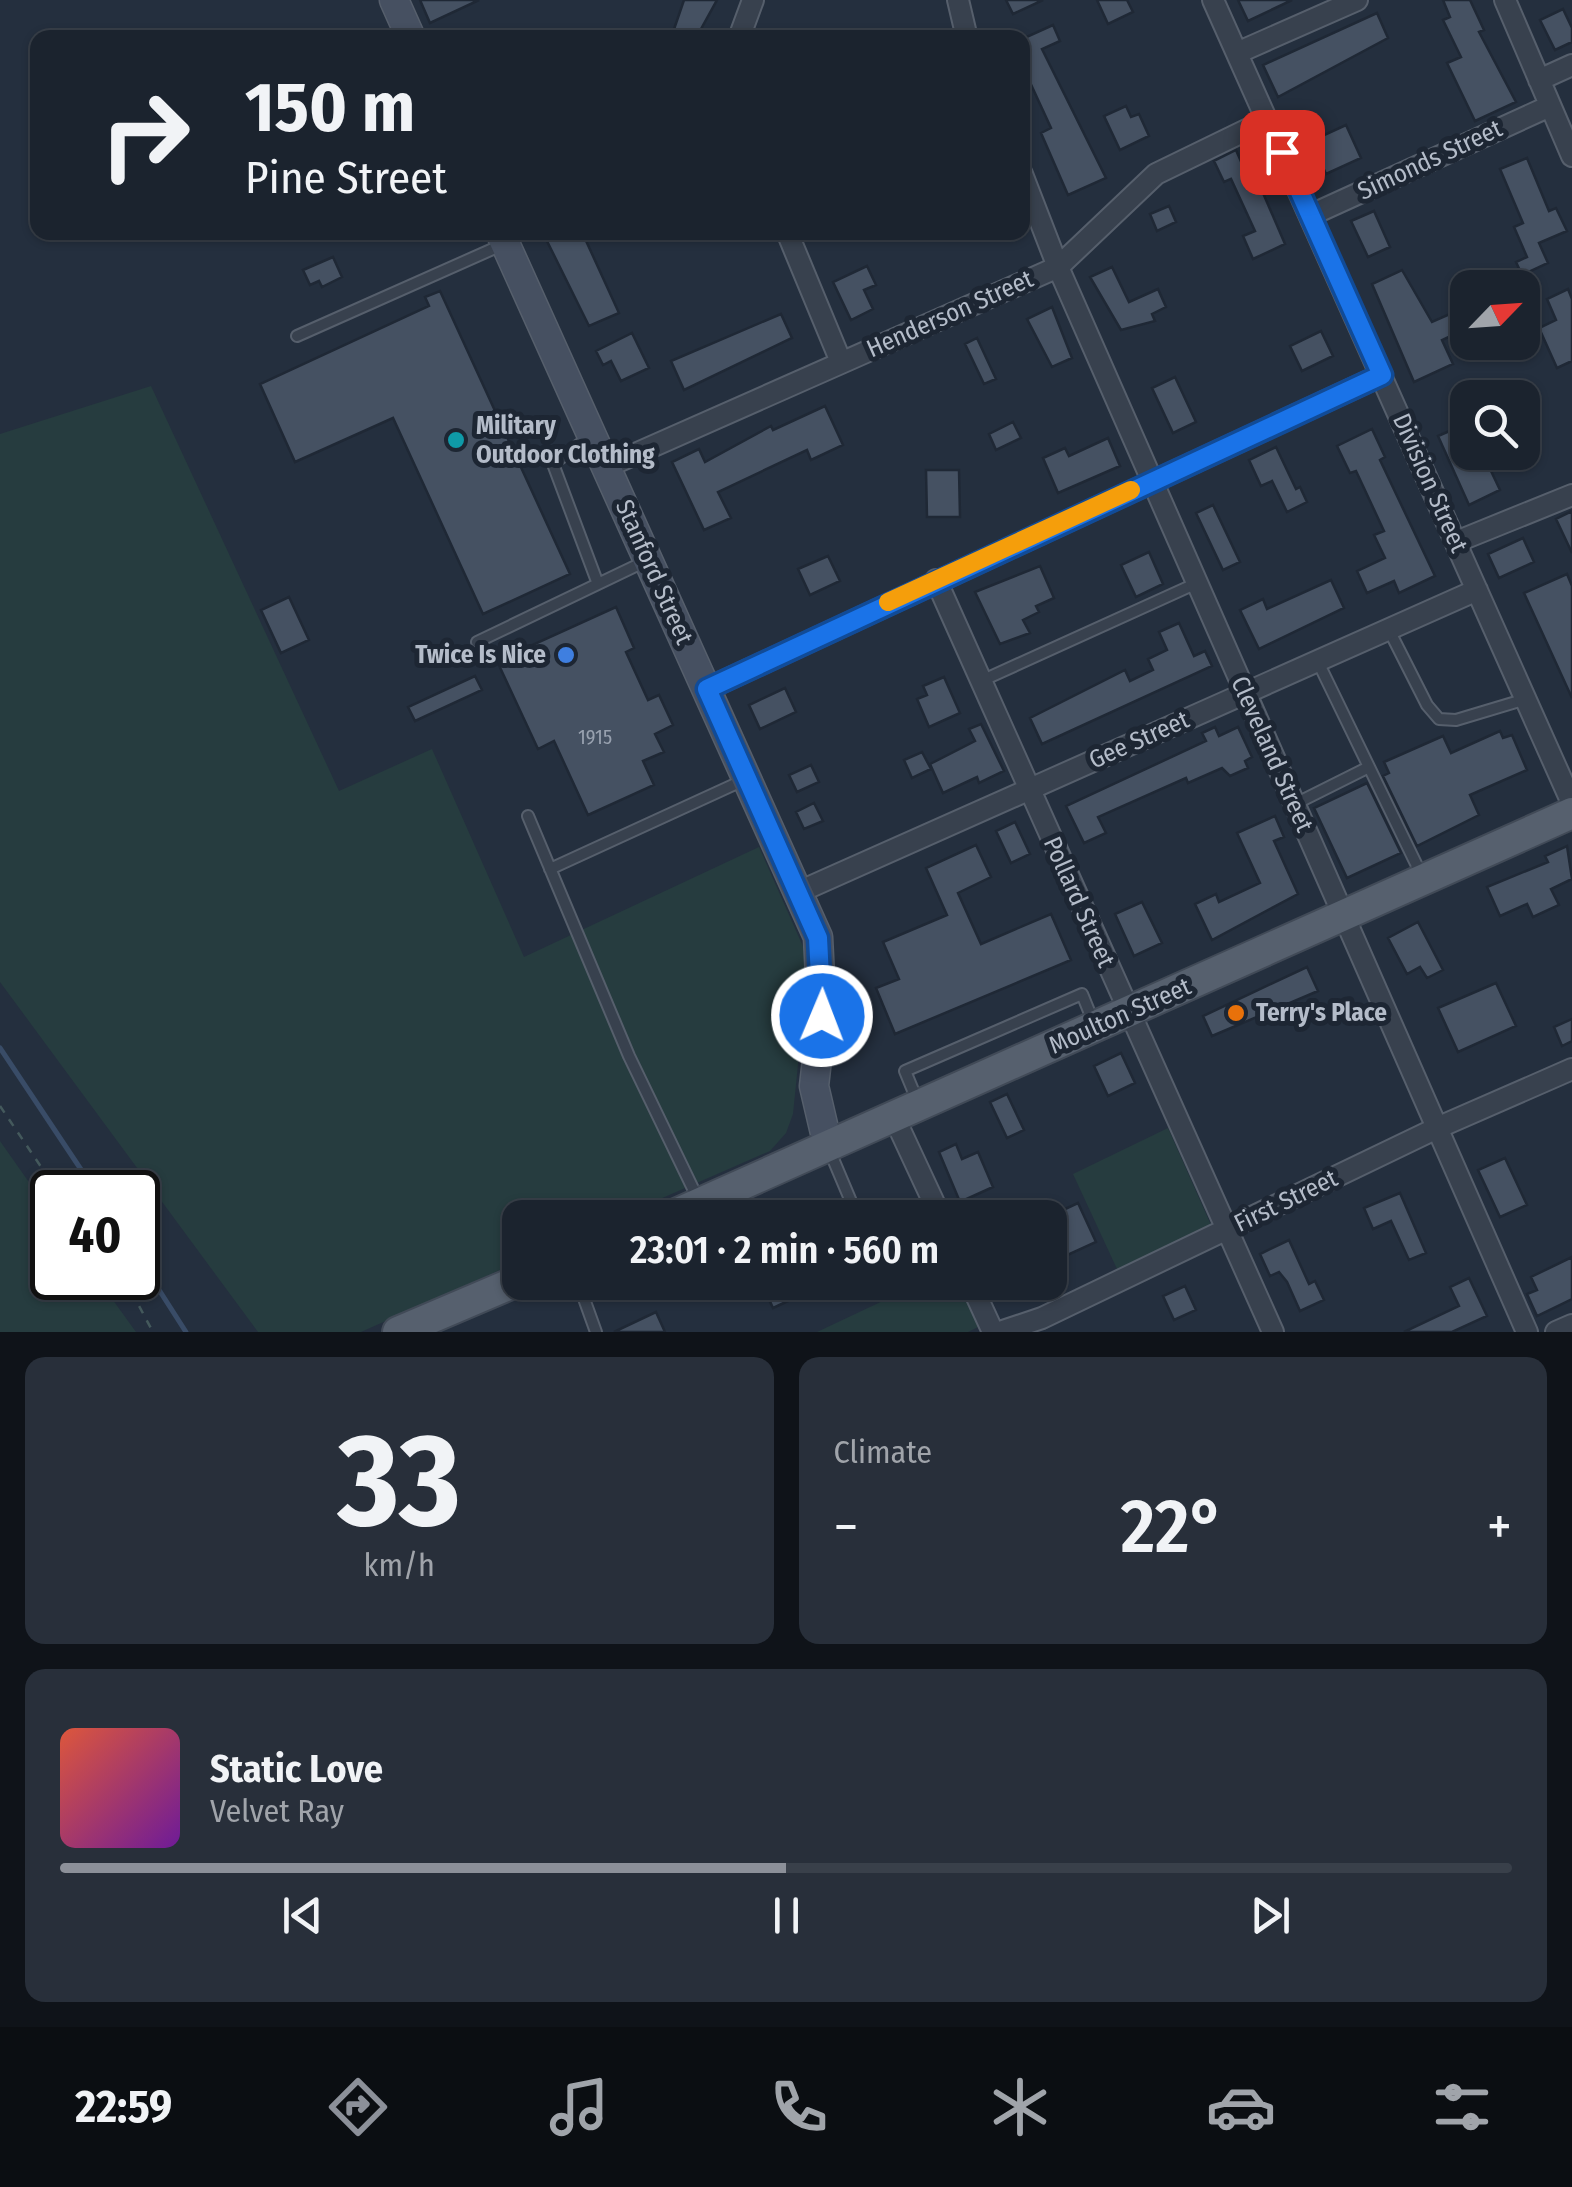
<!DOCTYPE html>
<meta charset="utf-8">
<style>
body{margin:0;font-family:"Fira Sans Condensed",sans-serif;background:#282f3a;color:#f1f3f6;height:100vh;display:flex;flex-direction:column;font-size:38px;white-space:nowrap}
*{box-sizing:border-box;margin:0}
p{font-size:32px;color:#a0a4aa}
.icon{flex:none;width:55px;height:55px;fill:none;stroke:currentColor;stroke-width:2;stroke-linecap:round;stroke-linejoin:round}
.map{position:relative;height:1332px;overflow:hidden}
.sheet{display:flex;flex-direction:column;gap:25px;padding:25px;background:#0f1319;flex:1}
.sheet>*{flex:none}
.top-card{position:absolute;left:30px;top:30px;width:1000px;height:210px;border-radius:20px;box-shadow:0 2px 8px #0004,0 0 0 2px #39404a;background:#1b232e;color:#f1f3f6;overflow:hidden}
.needle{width:65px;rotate:65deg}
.fabs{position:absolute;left:1450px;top:270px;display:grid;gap:20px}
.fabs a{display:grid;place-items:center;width:90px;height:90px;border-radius:20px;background:#1b232e;box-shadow:0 2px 8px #0004,0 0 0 2px #39404a;font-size:50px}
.speed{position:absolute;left:30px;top:1170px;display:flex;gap:20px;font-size:50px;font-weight:700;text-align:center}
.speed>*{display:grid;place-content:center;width:130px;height:130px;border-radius:50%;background:#1b232e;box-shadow:0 2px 8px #0004,0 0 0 2px #39404a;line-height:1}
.speed .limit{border:5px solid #111;border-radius:15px;background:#fff;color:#111}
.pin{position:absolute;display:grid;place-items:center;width:85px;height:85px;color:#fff;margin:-42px;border-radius:20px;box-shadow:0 5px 15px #0006}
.me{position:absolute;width:110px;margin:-55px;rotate:1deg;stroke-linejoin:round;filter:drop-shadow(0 0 8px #0008)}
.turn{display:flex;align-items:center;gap:35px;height:210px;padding:0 50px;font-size:45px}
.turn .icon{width:130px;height:130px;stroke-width:2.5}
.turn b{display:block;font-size:70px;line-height:85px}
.big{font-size:75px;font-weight:600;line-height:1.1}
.sheet .tile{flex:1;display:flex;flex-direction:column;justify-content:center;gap:15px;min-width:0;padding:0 35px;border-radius:20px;background:#282f3a}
.sheet .dial{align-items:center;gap:0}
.dial b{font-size:130px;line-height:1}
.song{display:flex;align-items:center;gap:30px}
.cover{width:120px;height:120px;border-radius:15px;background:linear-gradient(135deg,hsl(10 70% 55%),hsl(280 70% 35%))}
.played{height:10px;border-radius:5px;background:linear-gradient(90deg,#8c9099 50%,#39404a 50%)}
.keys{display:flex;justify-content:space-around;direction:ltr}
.heat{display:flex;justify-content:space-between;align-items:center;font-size:55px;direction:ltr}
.sheet .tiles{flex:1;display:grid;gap:25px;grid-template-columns:1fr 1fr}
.tile:last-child{grid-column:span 2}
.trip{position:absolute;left:502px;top:1200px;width:565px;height:100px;border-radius:20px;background:#1b232e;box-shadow:0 2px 8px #0004,0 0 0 2px #39404a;font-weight:600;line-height:100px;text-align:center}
.tab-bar{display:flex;height:160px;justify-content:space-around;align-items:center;background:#0b0e12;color:#a0a4aa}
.tab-bar .icon{width:70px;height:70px}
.tab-bar .selected{color:#8c9099}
.tab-bar b{font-size:45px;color:#f1f3f6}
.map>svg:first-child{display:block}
</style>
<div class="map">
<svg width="1572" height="1332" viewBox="0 0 1572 1332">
<rect width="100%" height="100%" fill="#242f3e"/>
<path fill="#263c3f" d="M151 386 339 791 432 749 524 957 759 847 805 951 807 976 793 1114 786 1133 770 1151 619 1217 520 1218V1261L361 1332H258L0 982V434Z
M1168 1128 1211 1225 1117 1269 1073 1174Z
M0 1141 52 1215V1278H97L136 1332H0Z
M923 1282 959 1283 980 1326 968 1332H817Z"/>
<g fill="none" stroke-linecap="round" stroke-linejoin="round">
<path stroke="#394c67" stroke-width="5" d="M0 1048 96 1192
M138 1257 186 1332"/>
</g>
<path fill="#455162" stroke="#1f2835" stroke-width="2.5" d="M420 0H479L430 23Z
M684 0H717L696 38H671Z
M1006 0H1043L1013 14Z
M1097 0H1127L1133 12 1108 24Z
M1238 0H1292L1248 21Z
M1443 0H1470L1484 30 1479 32 1516 102 1475 121 1447 63 1461 57 1443 20 1450 17Z
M1563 9 1572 28V42L1555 50 1540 20Z
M1377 13 1388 38 1278 97 1263 65Z
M1053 25 1060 41 1042 49 1106 178 1068 195 1041 133 1051 128 1022 65V39Z
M1126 106 1131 117 1139 114 1149 136 1120 150 1104 116Z
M1346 125 1361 158 1326 174 1311 141Z
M1236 150 1253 189 1260 186 1285 244 1253 259 1243 236 1255 231 1231 179 1224 182 1214 161Z
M1527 158 1549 211 1556 208 1567 231 1539 243 1548 263 1522 275 1516 262 1527 257 1514 227 1523 223 1500 169Z
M1169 206 1176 222 1157 231 1150 214Z
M1374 211 1390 247 1368 257 1351 221Z
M556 232H582L619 313 589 326 545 237Z
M333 257 342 277 322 287 319 281 310 285 303 270Z
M867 266 876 285 864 290 873 309 851 320 833 282Z
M1112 267 1129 302 1158 289 1166 307 1152 314 1155 321 1121 330 1090 277Z
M1402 270 1432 322 1468 306V328L1442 340 1453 364 1414 382 1372 284Z
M1568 289 1572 299V361L1557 368 1539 328 1556 320 1547 299Z
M440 291 570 574 483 614 393 418 295 462 260 384 429 306 425 297Z
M1052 307 1072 358 1052 367 1027 319Z
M781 314 792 338 684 390 671 361Z
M1321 331 1333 356 1302 371 1290 346Z
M632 333 649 368 621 381 611 361 603 365 596 351Z
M977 338 996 379 984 384 965 344Z
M1175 377 1196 422 1173 433 1152 388Z
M825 406 843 445 811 460 807 450 718 492 731 518 704 530 672 462 699 449 705 462 771 426 773 430Z
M1013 422 1021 438 996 450 989 434Z
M1468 423V452H1482L1500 490 1469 505 1438 436Z
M1372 429 1385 457 1380 460 1435 576 1399 593 1394 581 1367 593 1357 571 1385 558 1374 535 1384 531 1356 471 1350 473 1337 446Z
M1108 438 1120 466 1058 493 1043 458 1065 448 1069 456Z
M1276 447 1296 489 1300 487 1307 502 1287 512 1272 481 1261 486 1249 460Z
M926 470H959L960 517H927Z
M1213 505 1240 562 1223 570 1196 513Z
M1572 511V553L1556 519Z
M1523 538 1534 562 1499 578 1488 554Z
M1149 552 1163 584 1136 597 1121 565Z
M828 556 840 581 810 595 798 569Z
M1040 566 1054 598 1036 606 1039 612 1023 620 1030 633 1000 644 975 592Z
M1567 574 1572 586V698L1524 593Z
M1331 580 1344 608 1259 649 1240 610 1263 599 1267 609Z
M289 597 309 640 281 653 261 610Z
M616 607 634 648 626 652 648 700 659 695 673 725 655 734 664 752 643 761 654 785 588 815 554 741 538 749 497 661Z
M1179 623 1194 656 1205 651 1212 666 1042 744 1030 718 1125 670 1130 681 1153 670 1148 659 1167 650 1159 632Z
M475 676 482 690 415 721 408 707Z
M944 677 960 713 929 727 917 699 927 695 923 686Z
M785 688 796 712 760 729 749 705Z
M981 724 1004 771 979 783 977 777 943 793 930 764 975 741 969 729Z
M1215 727 1219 736 1238 727 1252 757 1245 761 1248 768 1230 776 1222 768 1188 783 1186 778 1098 817 1106 833 1084 843 1066 806 1206 741 1202 733Z
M1500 731 1503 738 1512 735 1527 770 1470 795 1479 815 1417 846 1383 776 1389 773 1384 762 1443 736 1451 753Z
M922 752 931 769 912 778 904 760Z
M811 765 819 782 797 792 789 775Z
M1367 783 1401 853 1347 878 1314 808Z
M814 803 823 821 804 829 796 812Z
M1275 816 1284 837 1274 841 1298 894 1212 940 1195 904 1216 894 1219 902 1260 883 1237 833Z
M1015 822 1030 854 1011 863 996 831Z
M976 845 991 877 958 893 981 944 1051 914 1071 960 895 1034 876 988 899 979 883 942 947 915 926 868Z
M1567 846 1572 879 1551 889 1559 905 1533 917 1527 904 1500 916 1487 887 1548 862 1545 856Z
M1142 902 1162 943 1134 956 1115 914Z
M1418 922 1443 970 1427 978 1420 967 1407 974 1388 938Z
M1307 967 1318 991 1212 1036 1203 1016Z
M1496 983 1516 1026 1458 1052 1438 1008Z
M1572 1019V1041L1562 1046 1554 1027Z
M1121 1053 1135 1083 1108 1096 1094 1066Z
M1007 1094 1024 1130 1007 1138 990 1102Z
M956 1144 962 1159 978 1152 993 1187 960 1202 939 1152Z
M1505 1158 1527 1205 1500 1217 1478 1170Z
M1400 1193 1426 1253 1409 1260 1391 1221 1373 1229 1364 1208Z
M1078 1203 1096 1242 1050 1263V1216Z
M1289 1240 1309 1284 1315 1281 1324 1300 1300 1311 1287 1282 1279 1272 1270 1276 1260 1254Z
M1572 1257V1299L1537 1316 1527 1294 1537 1290 1531 1277Z
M1469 1278 1487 1316 1452 1332H1404L1459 1306 1450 1287Z
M761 1282H829L773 1308Z
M1185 1286 1196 1310 1174 1320 1163 1296Z
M656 1312 665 1332H614Z"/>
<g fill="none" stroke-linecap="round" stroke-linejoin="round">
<g stroke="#565f6c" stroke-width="14">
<path id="lane" d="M297 336 504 244
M589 437 553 464 598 584
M1389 630 1427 705 1439 719 1456 720 1526 699
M477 642 648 560
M1318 662 1422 876
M981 681 1197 583
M1295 804 1369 767
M528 816 629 1056 698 1199
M550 869 744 780
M917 1100 905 1071 1082 994 1093 1021
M828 1147 858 1218
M914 1218 936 1209
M578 1282 596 1332"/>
</g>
<g stroke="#565f6c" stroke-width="24">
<path id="street" d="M958 0 967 38
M1213 0 1572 803
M1505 0 1572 156
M739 38 753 0
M1237 53 1357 0
M1539 80 1572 65
M1022 174 1058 267 1527 1332
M1311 215 1550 106
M787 232 841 362
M606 467 1058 267 1156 174 1267 120
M1456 542 1572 495
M936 580 1273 1332
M707 689 1382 375
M801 891 1477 590
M894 1117 941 1218
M970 1282 993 1332
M1000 1332 1042 1318 1437 1128 1572 1069
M1556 1332 1572 1325"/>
</g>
<g stroke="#565f6c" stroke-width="31">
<path id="secondary" d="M394 0 411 38
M500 232 818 937 822 1016 814 1086 828 1146"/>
</g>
<g stroke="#414a57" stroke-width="34">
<path id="primary" d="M667 1218 1572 813
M398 1332 520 1280"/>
</g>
<path stroke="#44595c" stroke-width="2.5" stroke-dasharray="8 8" stroke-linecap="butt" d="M0 1106 58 1192
M124 1278 153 1332"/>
<use href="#lane" stroke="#38414e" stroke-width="10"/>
<use href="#street" stroke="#38414e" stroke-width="20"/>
<use href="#secondary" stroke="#465061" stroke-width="28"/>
<use href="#primary" stroke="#56606e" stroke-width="30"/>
</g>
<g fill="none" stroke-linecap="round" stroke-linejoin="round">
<g stroke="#114b97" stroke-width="25">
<path id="route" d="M822 1016 818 938 707 689 1382 375 1282 152"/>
</g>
<use href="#route" stroke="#1a73e8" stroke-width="18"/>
<path stroke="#f59e0b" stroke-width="18" d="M888 602 1131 490"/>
</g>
<circle fill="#0f9aa8" stroke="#1d2633" stroke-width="4" cx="456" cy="440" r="10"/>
<circle fill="#3f7fe0" stroke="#1d2633" stroke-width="4" cx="566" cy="655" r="10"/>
<circle fill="#e8710a" stroke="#1d2633" stroke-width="4" cx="1236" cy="1013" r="10"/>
<g text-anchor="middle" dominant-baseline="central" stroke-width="10" stroke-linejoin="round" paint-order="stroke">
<g font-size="20" fill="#98a1af">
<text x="595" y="737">1915</text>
</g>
<g font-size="25" fill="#b4bcc9" stroke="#1d2633">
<text transform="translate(1430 160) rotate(-25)">Simonds Street</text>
<text transform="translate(950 314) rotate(-24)">Henderson Street</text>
<text transform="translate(1430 483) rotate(66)">Division Street</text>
<text transform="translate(654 572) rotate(66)">Stanford Street</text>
<text transform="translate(1139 740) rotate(-24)">Gee Street</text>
<text transform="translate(1272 754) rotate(66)">Cleveland Street</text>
<text transform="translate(1079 902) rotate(66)">Pollard Street</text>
<text transform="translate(1120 1016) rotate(-24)">Moulton Street</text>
<text transform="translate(1286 1201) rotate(-26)">First Street</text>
</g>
<g font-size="25" font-weight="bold" fill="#b4bcc9" stroke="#1d2633" text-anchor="start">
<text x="476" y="426">Military<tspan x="476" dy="29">Outdoor Clothing</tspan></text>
<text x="546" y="655" text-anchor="end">Twice Is Nice</text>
<text x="1256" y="1013">Terry's Place</text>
</g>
</g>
</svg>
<div class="fabs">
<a><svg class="needle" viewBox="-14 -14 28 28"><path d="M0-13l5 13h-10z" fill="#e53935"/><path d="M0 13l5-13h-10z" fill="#a0a4aa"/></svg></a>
<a><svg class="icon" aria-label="search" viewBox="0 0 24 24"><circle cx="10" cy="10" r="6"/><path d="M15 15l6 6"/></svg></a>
</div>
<div class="speed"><div class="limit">40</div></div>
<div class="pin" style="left:1282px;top:152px;background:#d93025"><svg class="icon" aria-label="arrive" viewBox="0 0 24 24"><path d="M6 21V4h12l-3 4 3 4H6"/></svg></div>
<svg class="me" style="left:822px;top:1016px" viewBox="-20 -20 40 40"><circle r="17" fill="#1a73e8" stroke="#fff" stroke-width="3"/><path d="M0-11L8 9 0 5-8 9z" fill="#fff"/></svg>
<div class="trip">23:01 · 2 min · 560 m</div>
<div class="top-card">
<div class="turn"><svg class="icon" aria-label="right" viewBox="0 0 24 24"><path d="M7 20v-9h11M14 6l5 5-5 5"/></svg><div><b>150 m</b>Pine Street</div></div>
</div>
</div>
<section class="sheet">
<div class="tiles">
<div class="tile dial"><b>33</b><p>km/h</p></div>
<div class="tile"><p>Climate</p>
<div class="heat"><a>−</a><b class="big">22°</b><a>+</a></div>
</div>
<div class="tile">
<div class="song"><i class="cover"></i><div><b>Static Love</b><p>Velvet Ray</p></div></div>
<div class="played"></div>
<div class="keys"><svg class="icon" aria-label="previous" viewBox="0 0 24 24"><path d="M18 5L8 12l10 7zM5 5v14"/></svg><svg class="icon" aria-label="pause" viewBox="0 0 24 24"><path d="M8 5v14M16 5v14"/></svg><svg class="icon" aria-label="next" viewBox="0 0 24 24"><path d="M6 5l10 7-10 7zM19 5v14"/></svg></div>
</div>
</div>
</section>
<nav class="tab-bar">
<b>22:59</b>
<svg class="icon selected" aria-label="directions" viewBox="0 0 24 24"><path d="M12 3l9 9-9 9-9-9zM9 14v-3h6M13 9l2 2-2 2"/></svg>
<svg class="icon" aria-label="music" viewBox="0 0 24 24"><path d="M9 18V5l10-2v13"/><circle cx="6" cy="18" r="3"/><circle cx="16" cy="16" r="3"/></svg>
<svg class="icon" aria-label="phone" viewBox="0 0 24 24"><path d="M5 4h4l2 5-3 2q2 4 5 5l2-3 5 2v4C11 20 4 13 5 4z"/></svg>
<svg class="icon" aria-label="climate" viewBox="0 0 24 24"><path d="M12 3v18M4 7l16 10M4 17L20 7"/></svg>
<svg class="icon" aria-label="car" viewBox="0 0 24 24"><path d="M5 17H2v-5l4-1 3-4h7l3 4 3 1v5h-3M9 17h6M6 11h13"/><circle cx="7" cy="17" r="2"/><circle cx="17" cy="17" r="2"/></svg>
<svg class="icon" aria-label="filters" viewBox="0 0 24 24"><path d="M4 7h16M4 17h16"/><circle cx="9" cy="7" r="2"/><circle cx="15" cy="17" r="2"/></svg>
</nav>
